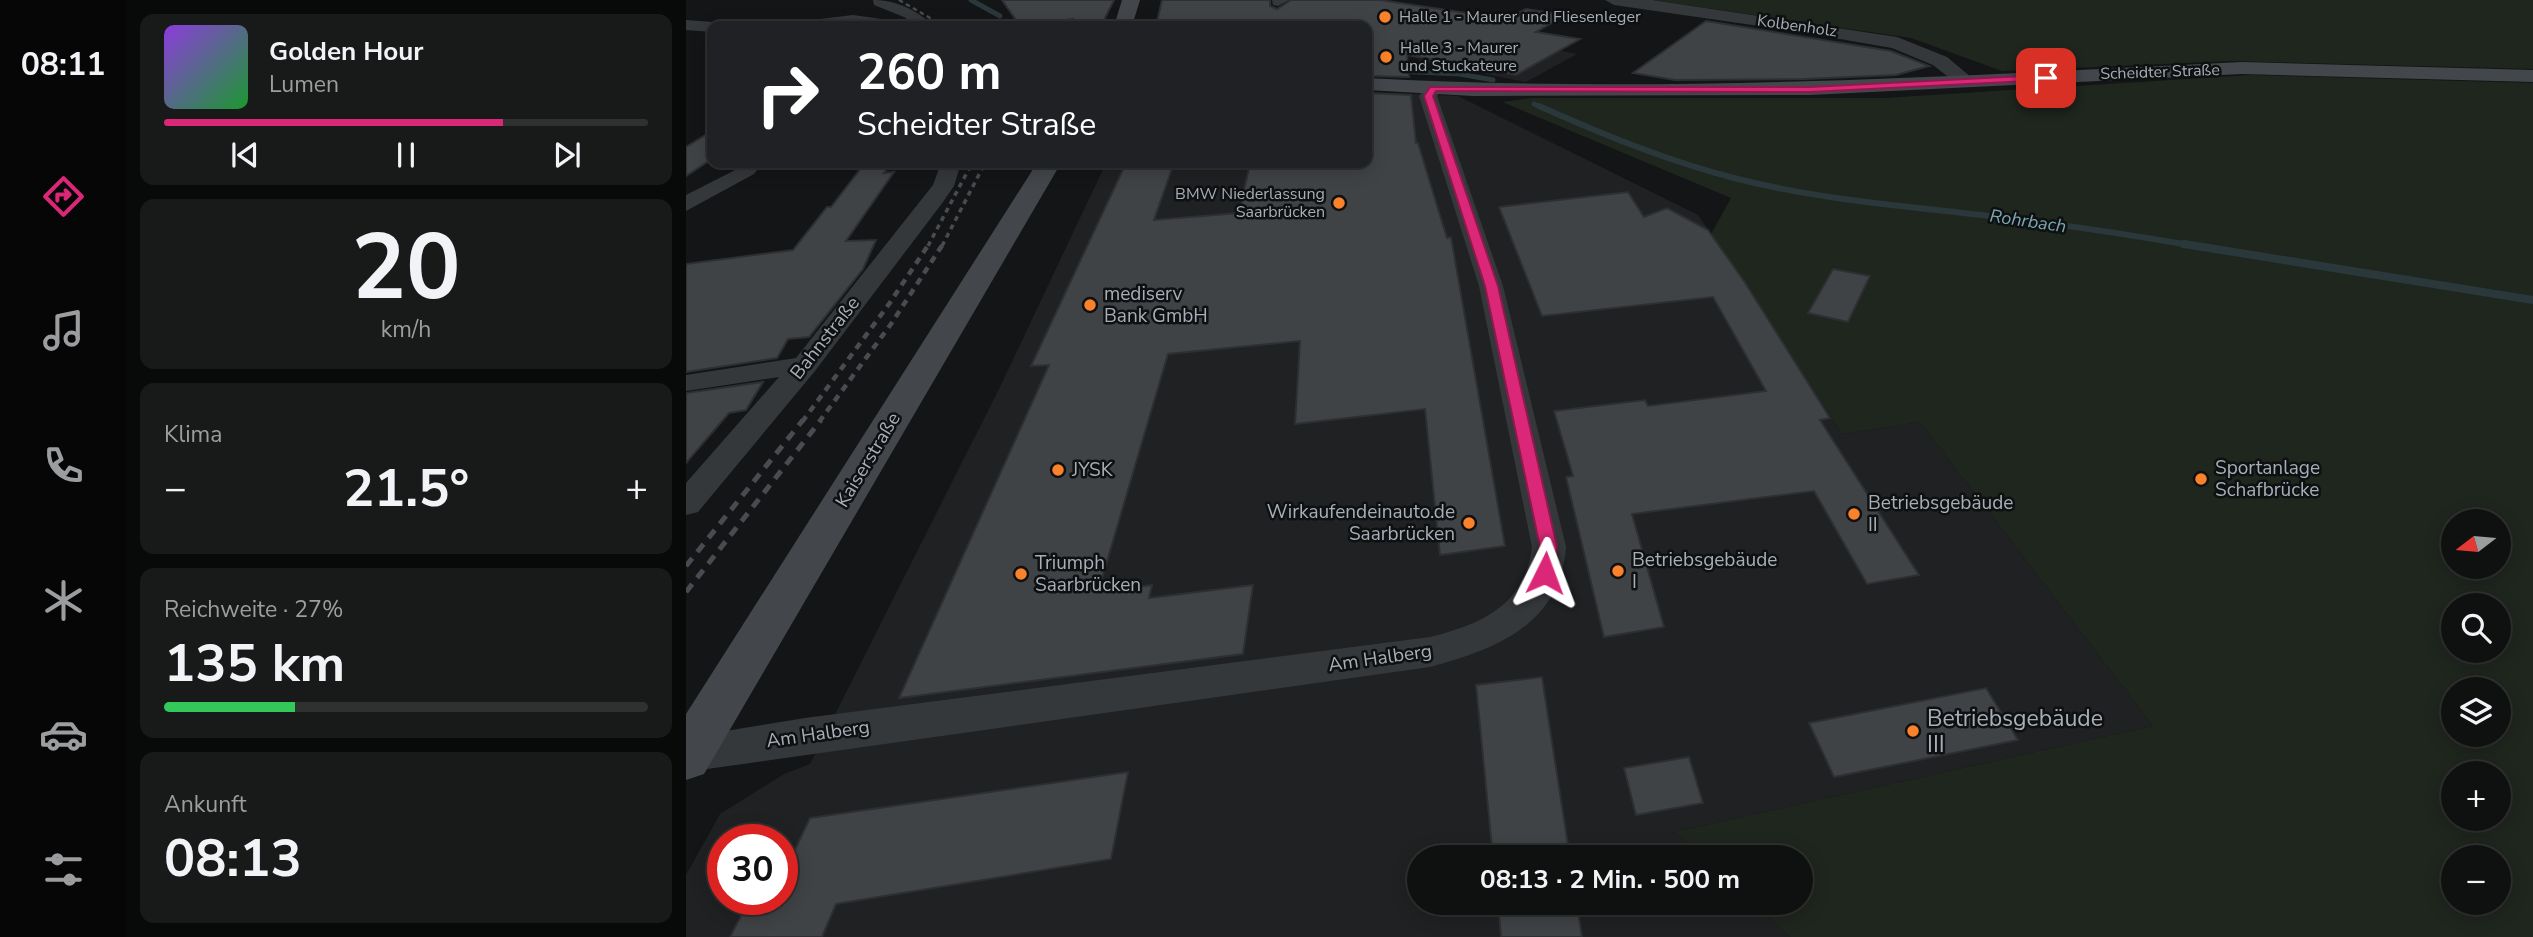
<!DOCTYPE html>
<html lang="de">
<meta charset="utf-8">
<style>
body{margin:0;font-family:"Nunito Sans",sans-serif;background:#181919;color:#f1f3f6;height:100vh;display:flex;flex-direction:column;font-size:26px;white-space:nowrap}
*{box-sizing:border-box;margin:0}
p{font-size:23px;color:#9b9d9f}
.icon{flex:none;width:38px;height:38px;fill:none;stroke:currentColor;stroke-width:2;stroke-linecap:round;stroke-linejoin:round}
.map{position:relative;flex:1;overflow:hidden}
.drawer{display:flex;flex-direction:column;gap:14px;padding:14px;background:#080909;width:560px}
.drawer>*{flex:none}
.top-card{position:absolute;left:21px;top:21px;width:665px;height:147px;border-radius:14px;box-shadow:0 4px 18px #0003,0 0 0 2px #2f3030;background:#202124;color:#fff;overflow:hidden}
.needle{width:46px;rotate:254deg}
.tools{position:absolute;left:1755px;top:509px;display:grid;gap:14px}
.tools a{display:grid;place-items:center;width:70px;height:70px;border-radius:50%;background:#0f1010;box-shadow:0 4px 18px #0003,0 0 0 2px #2f3030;font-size:35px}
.speed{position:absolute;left:21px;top:824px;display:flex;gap:14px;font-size:35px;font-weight:700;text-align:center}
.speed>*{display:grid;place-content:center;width:91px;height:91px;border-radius:50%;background:#0f1010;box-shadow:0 4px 18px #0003,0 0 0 2px #2f3030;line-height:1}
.speed .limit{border:10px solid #d22;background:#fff;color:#111}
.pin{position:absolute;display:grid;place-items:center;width:60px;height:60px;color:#fff;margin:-30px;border-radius:14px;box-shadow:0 4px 10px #0006}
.me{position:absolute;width:77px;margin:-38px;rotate:3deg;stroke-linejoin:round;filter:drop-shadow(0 0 5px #0008)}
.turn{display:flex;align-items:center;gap:24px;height:147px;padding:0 35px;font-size:32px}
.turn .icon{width:91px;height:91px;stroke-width:2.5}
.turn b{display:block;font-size:49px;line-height:60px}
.big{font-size:52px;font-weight:700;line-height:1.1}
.drawer .tile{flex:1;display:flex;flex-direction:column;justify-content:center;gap:10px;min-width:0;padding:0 24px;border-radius:14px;background:#181919}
.drawer .dial{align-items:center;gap:0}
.dial b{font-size:91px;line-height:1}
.song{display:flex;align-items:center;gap:21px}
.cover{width:84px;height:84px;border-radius:10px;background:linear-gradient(135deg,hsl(270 70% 55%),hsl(130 70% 35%))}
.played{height:7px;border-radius:4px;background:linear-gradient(90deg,#db2777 70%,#2f3030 70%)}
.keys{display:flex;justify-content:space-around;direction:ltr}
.heat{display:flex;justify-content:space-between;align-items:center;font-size:38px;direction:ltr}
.charge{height:10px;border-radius:5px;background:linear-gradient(90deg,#34c759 27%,#2f3030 0)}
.trip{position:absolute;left:721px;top:845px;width:406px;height:70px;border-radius:35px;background:#0f1010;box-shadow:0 4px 18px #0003,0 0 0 2px #2f3030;font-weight:700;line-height:70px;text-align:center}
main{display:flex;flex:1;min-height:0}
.menu{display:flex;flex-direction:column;width:126px;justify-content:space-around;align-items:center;background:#060606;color:#9b9d9f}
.menu .icon{width:49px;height:49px}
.menu .current{color:#db2777}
.menu b{font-size:32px;color:#f1f3f6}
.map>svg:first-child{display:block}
</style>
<main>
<nav class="menu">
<b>08:11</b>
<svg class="icon current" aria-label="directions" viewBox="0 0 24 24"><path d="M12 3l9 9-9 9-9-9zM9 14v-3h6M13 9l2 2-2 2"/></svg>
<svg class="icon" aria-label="music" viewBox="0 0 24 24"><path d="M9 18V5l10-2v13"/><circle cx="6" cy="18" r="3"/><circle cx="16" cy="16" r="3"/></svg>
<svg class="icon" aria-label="phone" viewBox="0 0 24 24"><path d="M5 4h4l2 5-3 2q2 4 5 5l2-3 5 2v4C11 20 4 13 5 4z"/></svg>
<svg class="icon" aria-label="climate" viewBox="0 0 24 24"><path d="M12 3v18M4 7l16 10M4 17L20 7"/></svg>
<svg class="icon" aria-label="car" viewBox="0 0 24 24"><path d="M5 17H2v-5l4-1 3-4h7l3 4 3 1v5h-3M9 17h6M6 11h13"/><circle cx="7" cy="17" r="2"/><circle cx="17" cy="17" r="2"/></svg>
<svg class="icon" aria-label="filters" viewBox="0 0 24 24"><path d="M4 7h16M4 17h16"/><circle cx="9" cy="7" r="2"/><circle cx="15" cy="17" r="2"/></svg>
</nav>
<section class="drawer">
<div class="tile">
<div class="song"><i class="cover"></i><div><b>Golden Hour</b><p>Lumen</p></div></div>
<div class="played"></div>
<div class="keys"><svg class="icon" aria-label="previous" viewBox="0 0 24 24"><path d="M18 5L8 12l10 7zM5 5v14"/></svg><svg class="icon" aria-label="pause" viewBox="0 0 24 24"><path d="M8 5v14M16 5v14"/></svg><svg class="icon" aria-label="next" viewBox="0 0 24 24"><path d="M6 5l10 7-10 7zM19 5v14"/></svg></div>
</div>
<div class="tile dial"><b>20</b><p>km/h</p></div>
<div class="tile"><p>Klima</p>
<div class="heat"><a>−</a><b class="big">21.5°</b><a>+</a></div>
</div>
<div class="tile"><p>Reichweite · 27%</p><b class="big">135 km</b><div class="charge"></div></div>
<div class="tile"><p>Ankunft</p><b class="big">08:13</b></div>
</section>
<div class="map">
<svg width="1847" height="937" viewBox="0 0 1847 937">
<rect width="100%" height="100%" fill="#141516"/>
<path fill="#202123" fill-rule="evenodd" d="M792 30 825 41 891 54 840 82 732 61Z
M681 92 772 96 1012 215 1054 275 1156 434 1234 422 1467 726 988 832 1016 857 733 858V903H1067L1104 937H0V875L34 814 98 774 124 764 314 387 420 163H681ZM37 840H96V900H37Z"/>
<path fill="#1f261e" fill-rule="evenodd" d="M967 0H1847V69L1544 61 1316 71 1225 38Z
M1564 75 1847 83V937H1104L1067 903H1115V858L1016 857 988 832 1467 726 1234 422 1156 434 1025 234 1045 198 816 102 846 98H1198ZM1768 522H1813V567H1768ZM1768 606H1813V651H1768ZM1768 690H1813V735H1768ZM1768 774H1813V819H1768ZM1768 858H1813V903H1768Z"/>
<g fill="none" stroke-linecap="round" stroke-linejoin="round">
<path stroke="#2a373b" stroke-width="5" d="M285 0 314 16
M360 24 374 26
M709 71 774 74 807 80
M848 104 857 108"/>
<path stroke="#2a373b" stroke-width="6" d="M853 106C918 135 984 162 1052 179 1135 200 1220 206 1304 216 1372 224 1441 234 1509 246"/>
<path stroke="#2a373b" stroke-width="8" d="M1498 244 1847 300"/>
</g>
<path fill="#404346" stroke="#2e2f32" stroke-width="2" d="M316 0H428L415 26H385L387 19 334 26Z
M476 0H584V6L591 9 605 0H694L820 19 840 9 880 15 850 32 894 39 830 75 721 55 723 77 681 76V26H470Z
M1020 21 1205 51 1243 66 1210 75 1119 79 989 80 947 73Z
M681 93 725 95 730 143H732L761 238 765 237 819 546 754 555 739 409 609 424 614 341 482 354 412 592 466 585 463 598 567 585 557 654 213 698 363 365 345 366 440 163H488L468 220 553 213 564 163H681Z
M26 131V159L0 176V147Z
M179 163H205L198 173 208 172 160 241 190 240 177 269 123 337 102 339 91 358 0 372V264L107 250 141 207H145Z
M942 192 958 217 981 208 1022 230 1058 281 1144 418 1134 420 1233 575 1181 584 1128 491 946 514 978 627 918 637 880 477 887 476 868 411 959 400 962 406 1080 391 1027 297 856 316 813 207Z
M1147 269 1184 276 1162 322 1122 313Z
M77 382 60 410 43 413 0 463V393Z
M856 677 884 858H807L790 685Z
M1300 688 1332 740 1148 777 1123 723Z
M1003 757 1017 803 950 815 938 768Z
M442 772 425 859 150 904 136 937H44L63 900H96V862L104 860 124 818Z
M812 903H891L896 937H815Z"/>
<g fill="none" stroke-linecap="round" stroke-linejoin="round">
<path fill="#35383b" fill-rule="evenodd" d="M187 0C209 0 232 10 247 26H230L218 17 188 5Z
M586 0H603L592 6 587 5Z
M167 15 210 21 218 26 167 23 110 26 118 21Z
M0 20 26 22 33 26H26V32L0 30Z
M747 84 756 89 751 96 817 286 880 547C874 625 810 649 744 667L0 772 2 737 119 718 744 637C796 624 839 605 846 547L793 286 733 96 741 85Z
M255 163H275L268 186 257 202 129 371 12 512 0 515V483L93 377 0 391V375L110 358 247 185Z
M61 164 68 166 71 170 68 174 0 211V195Z"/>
<path fill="#35383b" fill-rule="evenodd" d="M919 0H966L1211 37 1261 57 1292 83 1289 87H1275L1247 65 1206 48 1108 31 928 5Z"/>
<path fill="#43474c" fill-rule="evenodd" d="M436 0H454L446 26H428Z
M1556 62 1847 70V82L1556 74 1124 95 787 96 681 90V78C973 94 1265 76 1556 62Z
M351 163H375L18 774 0 780V714Z"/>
<path stroke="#484c51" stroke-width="2.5" stroke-dasharray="4.5 3.5" stroke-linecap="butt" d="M213 0 258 26"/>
<path stroke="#484c51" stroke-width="3.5" stroke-dasharray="5 4.5" stroke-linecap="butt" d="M242 246 286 163
M256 246 299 163"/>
<path stroke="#484c51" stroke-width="4.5" stroke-dasharray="7 6" stroke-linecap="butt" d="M116 422 203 304 243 244
M133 422 205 324 257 244"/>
<path stroke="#484c51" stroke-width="5" stroke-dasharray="10 8" stroke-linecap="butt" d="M0 566 117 420
M0 592 135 420"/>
</g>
<path fill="#db2777" stroke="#8e194d" stroke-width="2" d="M1360 75 1363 80 1124 92 750 91 747 96 812 286 871 547 866 578H853L850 573 854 547 799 286 738 96 744 87H1124Z"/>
<g fill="#f9822a" stroke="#0f1011" stroke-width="2.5">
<circle cx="699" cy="17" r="7"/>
<circle cx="700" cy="57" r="7"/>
<circle cx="653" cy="203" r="7"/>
<circle cx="404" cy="305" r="7"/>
<circle cx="372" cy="470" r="7"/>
<circle cx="1515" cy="479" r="7"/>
<circle cx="1168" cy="514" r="7"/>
<circle cx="783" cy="523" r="7"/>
<circle cx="932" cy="571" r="7"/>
<circle cx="335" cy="574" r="7"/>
<circle cx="1227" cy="731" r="7"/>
</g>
<g text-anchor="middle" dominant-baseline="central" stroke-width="5" stroke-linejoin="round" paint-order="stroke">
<g font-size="16" fill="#a6afb7" stroke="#0f1011" text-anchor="start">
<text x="713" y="17">Halle 1 - Maurer und Fliesenleger</text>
<text x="714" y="48">Halle 3 - Maurer<tspan x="714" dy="18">und Stuckateure</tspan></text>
<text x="639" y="194" text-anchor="end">BMW Niederlassung<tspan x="639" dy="18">Saarbrücken</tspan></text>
</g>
<g font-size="16" fill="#a6afb7" stroke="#0f1011">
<text transform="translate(1111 26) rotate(8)">Kolbenholz</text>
<text transform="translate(1474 72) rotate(-2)">Scheidter Straße</text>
</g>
<g font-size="18" font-style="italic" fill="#7ba7b4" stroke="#0f1011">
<text transform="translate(1342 221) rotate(8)">Rohrbach</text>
</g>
<g font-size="19" fill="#a6afb7" stroke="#0f1011" text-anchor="start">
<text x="418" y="294">mediserv<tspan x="418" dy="22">Bank GmbH</tspan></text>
<text x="1529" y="468">Sportanlage<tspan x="1529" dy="22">Schafbrücke</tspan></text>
<text x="386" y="470">JYSK</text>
<text x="1182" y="503">Betriebsgebäude<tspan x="1182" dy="22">II</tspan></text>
<text x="769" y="512" text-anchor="end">Wirkaufendeinauto.de<tspan x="769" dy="22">Saarbrücken</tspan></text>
<text x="946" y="560">Betriebsgebäude<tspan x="946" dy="22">I</tspan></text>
<text x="349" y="563">Triumph<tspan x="349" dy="22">Saarbrücken</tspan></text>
</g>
<g font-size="19" fill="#a6afb7" stroke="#0f1011">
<text transform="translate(139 338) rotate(-52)">Bahnstraße</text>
<text transform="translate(182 460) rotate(-59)">Kaiserstraße</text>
<text transform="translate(694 658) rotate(-8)">Am Halberg</text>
<text transform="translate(132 734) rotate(-8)">Am Halberg</text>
</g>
<g font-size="23" fill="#a6afb7" stroke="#0f1011" text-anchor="start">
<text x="1241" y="718">Betriebsgebäude<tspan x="1241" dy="26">III</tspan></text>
</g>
</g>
</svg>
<div class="tools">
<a><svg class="needle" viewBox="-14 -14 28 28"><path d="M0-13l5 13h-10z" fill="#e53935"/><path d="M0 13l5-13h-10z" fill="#9b9d9f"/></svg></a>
<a><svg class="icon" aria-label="search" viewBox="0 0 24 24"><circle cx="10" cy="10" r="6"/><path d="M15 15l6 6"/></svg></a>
<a><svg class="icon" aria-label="layers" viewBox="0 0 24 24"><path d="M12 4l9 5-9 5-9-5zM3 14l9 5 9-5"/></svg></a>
<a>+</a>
<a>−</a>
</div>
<div class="speed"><div class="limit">30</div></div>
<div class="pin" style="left:1360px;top:78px;background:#d93025"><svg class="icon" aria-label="arrive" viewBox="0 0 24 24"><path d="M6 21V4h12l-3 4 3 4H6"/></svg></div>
<svg class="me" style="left:859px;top:573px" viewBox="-20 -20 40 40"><path d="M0-17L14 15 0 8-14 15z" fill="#db2777" stroke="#fff" stroke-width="4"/></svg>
<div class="trip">08:13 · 2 Min. · 500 m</div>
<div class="top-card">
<div class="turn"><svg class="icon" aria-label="right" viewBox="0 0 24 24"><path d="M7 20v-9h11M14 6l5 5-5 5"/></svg><div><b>260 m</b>Scheidter Straße</div></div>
</div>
</div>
</main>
